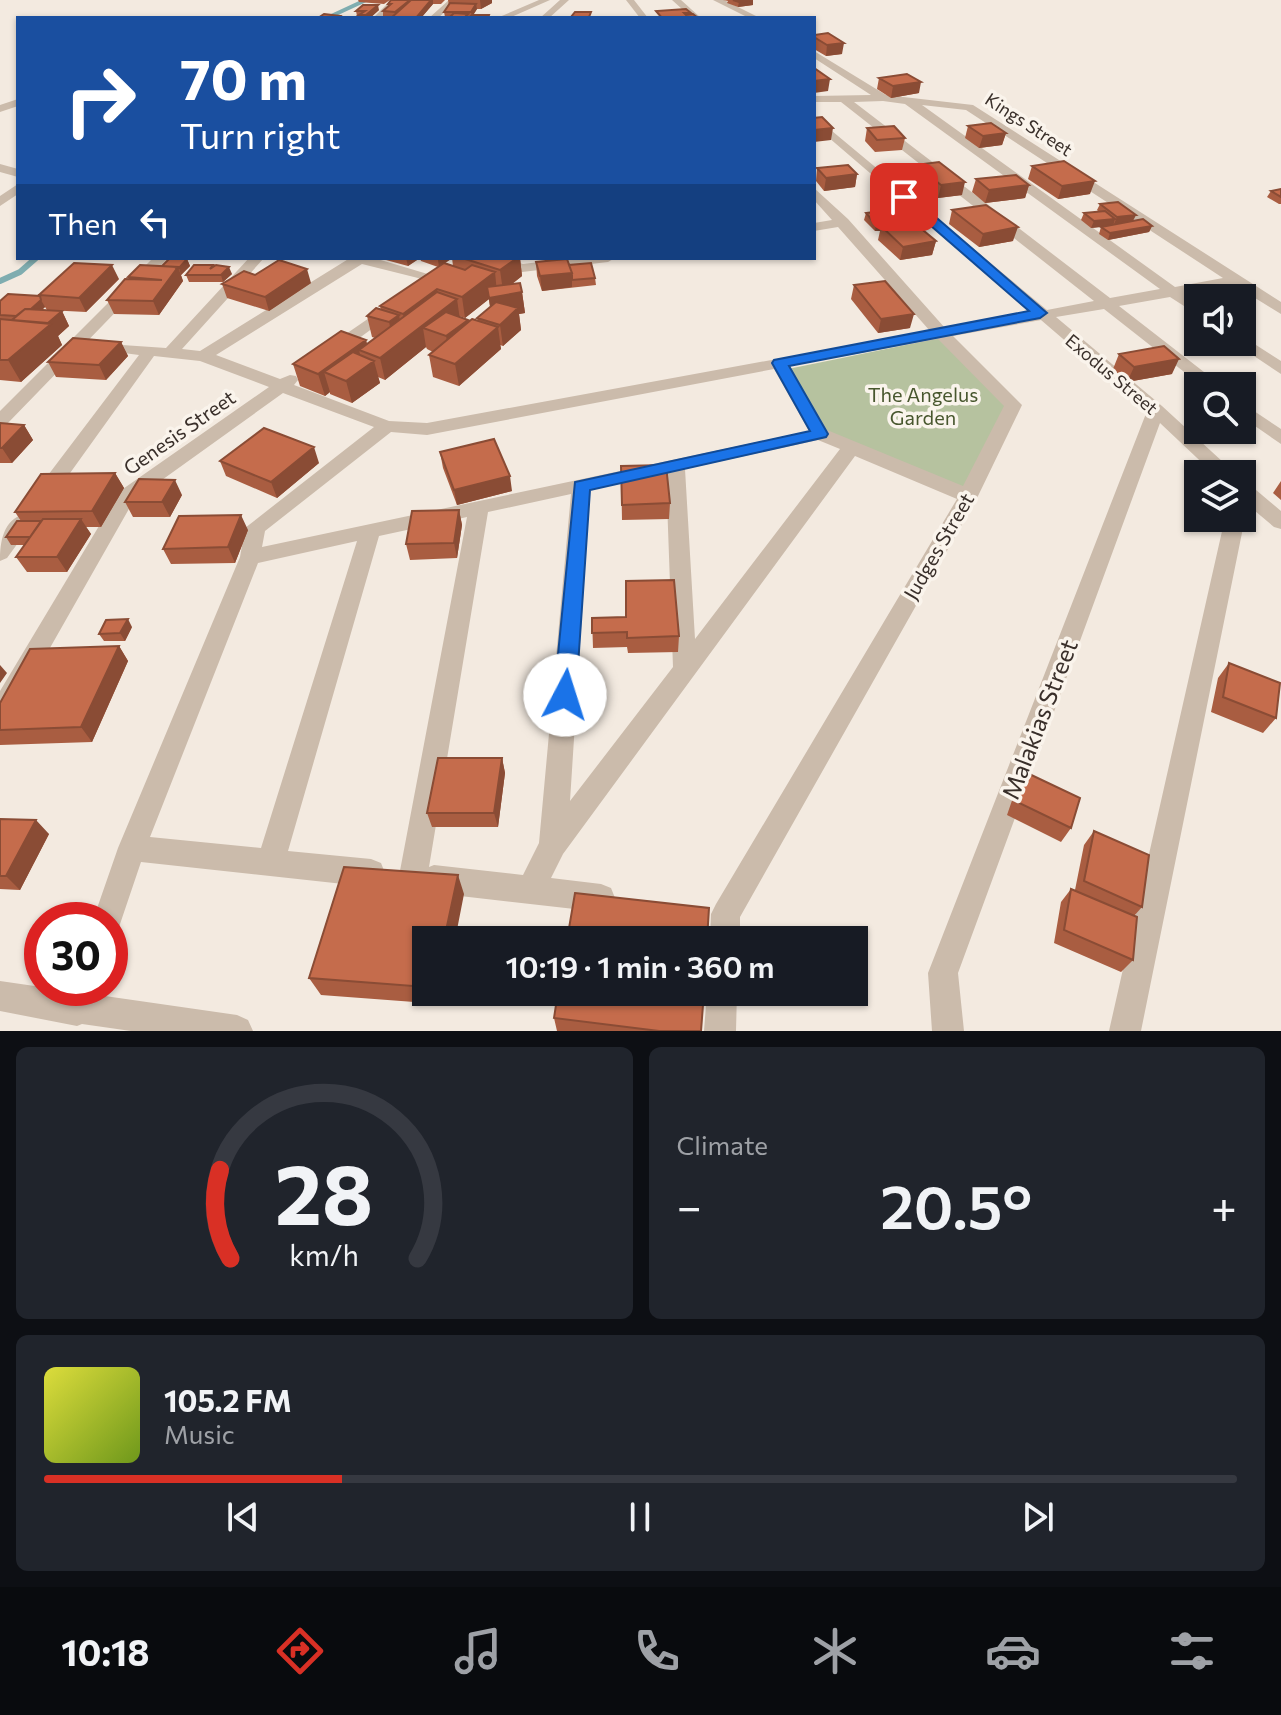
<!DOCTYPE html>
<meta charset="utf-8">
<style>
body{margin:0;font-family:Commissioner,sans-serif;background:#20242c;color:#f1f3f6;height:100vh;display:flex;flex-direction:column;font-size:30px;white-space:nowrap}
*{box-sizing:border-box;margin:0}
p{font-size:26px;color:#9ea1a6}
.icon{flex:none;width:44px;height:44px;fill:none;stroke:currentColor;stroke-width:2;stroke-linecap:round;stroke-linejoin:round}
.map{position:relative;height:1031px;overflow:hidden}
.details{display:flex;flex-direction:column;gap:16px;padding:16px;background:#0d0f14;flex:1}
.details>*{flex:none}
.banner{position:absolute;left:16px;top:16px;width:800px;height:244px;border-radius:0px;box-shadow:0 2px 6px #0004;background:#1a4fa0;color:#fff;overflow:hidden}
.fabs{position:absolute;left:1184px;top:284px;display:grid;gap:16px}
.fabs a{display:grid;place-items:center;width:72px;height:72px;border-radius:0px;background:#171b24;box-shadow:0 2px 6px #0004;font-size:40px}
.speed{position:absolute;left:24px;top:902px;display:flex;gap:16px;font-size:40px;font-weight:700;text-align:center}
.speed>*{display:grid;place-content:center;width:104px;height:104px;border-radius:50%;background:#171b24;box-shadow:0 2px 6px #0004;line-height:1}
.speed .limit{border:12px solid #d22;background:#fff;color:#111}
.pin{position:absolute;display:grid;place-items:center;width:68px;height:68px;color:#fff;margin:-34px;border-radius:16px;box-shadow:0 4px 12px #0006}
.me{position:absolute;width:88px;margin:-44px;rotate:5deg;stroke-linejoin:round;filter:drop-shadow(0 0 6px #0008)}
.turn{display:flex;align-items:center;gap:28px;height:168px;padding:0 32px;font-size:36px}
.turn .icon{width:104px;height:104px;stroke-width:2.5}
.turn b{display:block;font-size:56px;line-height:68px}
.then{display:flex;align-items:center;height:76px;padding:0 32px;background:#0003;gap:16px;font-size:30px}
.big{font-size:60px;font-weight:600;line-height:1.1}
.details .widget{flex:1;display:flex;flex-direction:column;justify-content:center;gap:12px;min-width:0;padding:0 28px;border-radius:12px;background:#20242c}
.details .dial{align-items:center;gap:0}
.dial svg{height:208px;overflow:visible;fill:none;stroke:#363941;stroke-width:7;stroke-linecap:round;text-anchor:middle}
.dial text{fill:#f1f3f6;stroke:none}
.song{display:flex;align-items:center;gap:24px}
.cover{width:96px;height:96px;border-radius:12px;background:linear-gradient(135deg,hsl(60 70% 55%),hsl(80 70% 35%))}
.played{height:8px;border-radius:4px;background:linear-gradient(90deg,#d93025 25%,#363941 25%)}
.keys{display:flex;justify-content:space-around;direction:ltr}
.heat{display:flex;justify-content:space-between;align-items:center;font-size:44px;direction:ltr}
.details .tiles{flex:1;display:grid;gap:16px;grid-template-columns:1fr 1fr}
.widget:last-child{grid-column:span 2}
.trip{position:absolute;left:412px;top:926px;width:456px;height:80px;border-radius:0px;background:#171b24;box-shadow:0 2px 6px #0004;font-weight:600;line-height:80px;text-align:center}
.tabs{display:flex;height:128px;justify-content:space-around;align-items:center;background:#090b0e;color:#9ea1a6}
.tabs .icon{width:56px;height:56px}
.tabs .on{color:#d93025}
.tabs b{font-size:36px;color:#f1f3f6}
.map>svg:first-child{display:block}
</style>
<div class="map">
<svg width="1281" height="1031" viewBox="0 0 1281 1031">
<rect width="100%" height="100%" fill="#f3eae0"/>
<path fill="#b6c29f" d="M945 337 1010 406 966 492 827 433 783 370Z"/>
<g fill="none" stroke-linecap="round" stroke-linejoin="round">
<path stroke="#7fadb0" stroke-width="4" d="M327 18 366 0"/>
<path stroke="#7fadb0" stroke-width="6" d="M0 281 20 272 36 258"/>
<path fill="#cbbbab" fill-rule="evenodd" d="M391 0H400L382 18H373Z
M539 0H550L509 18H497Z
M560 0H569L549 18H540Z
M626 0H634L648 18H640Z
M672 0H681L701 18H692Z
M713 0H724L760 18H749Z
M814 51 886 95 973 105 1281 302V314L1234 285 1185 294 1198 303V315L1170 297 1119 306 1222 386H1202L1104 309 1056 317 1162 406 1236 474H1214L1160 423 958 973 964 1031H932L928 973 1147 411 1041 320 953 336 1022 405 978 496 740 917V940H710L711 914 716 904 957 499 855 456 563 854 551 878 601 884 611 888 615 898 611 908 601 912 434 893 423 886 413 890 403 886 399 876 467 517 379 536 288 851 371 859 381 863 385 873 381 883 371 887 141 862 118 930 110 934V920H93L118 848 240 557 245 528 374 427 283 393 134 500 9 720 0 723V691L120 491 269 387 200 361 154 356 50 501H36L33 496 36 491 139 355 93 349V343L166 348 249 258H264L182 349 200 351 350 258H374L441 278 434 282 362 264 216 355 280 379 290 375 296 376 298 380 294 385 389 421 427 423 930 331 838 227 814 231V223L832 220 814 200V188L848 219 945 328 1032 312 814 125V116L1047 310 1094 301 841 102H814V96L871 95 814 58ZM883 101 905 104 1160 289 1110 298 854 102ZM922 105 966 110 1223 278 1175 287ZM938 339 1004 406 963 486 827 430 789 366ZM774 369 809 431 262 547 265 531 391 432 427 435ZM818 440 840 449 695 639 685 469ZM666 473 673 667 570 801 590 490ZM571 494 539 843 523 875 434 865 429 867 488 512ZM357 541 261 848 150 837 258 563Z
M18 99V106L0 112V105Z
M0 164 18 169V177L0 172Z
M18 184V194L0 206V196Z
M481 258H503L523 264 571 258H615L608 262 522 272Z
M391 303 399 308 396 311 339 353H327V347Z
M1242 336 1281 361V374L1236 344 1235 342H1242Z
M1242 403 1281 429V444L1242 417Z
M1242 482 1249 484 1281 511V529L1274 527 1242 500Z
M1242 513 1245 518 1141 1031H1109L1225 518H1242Z
M24 514 34 521 7 558 0 561C0 542 3 520 24 514Z
M0 981 69 991 70 988H100L98 995 237 1015 248 1020 253 1031H131L82 1024 77 1026 0 1011Z
M707 992H737L736 1031H704Z"/>
<path fill="#cbbbab" fill-rule="evenodd" d="M449 0H458L438 18H429Z
M153 258H168L6 425 0 427V411Z"/>
</g>
<path fill="#a95d41" fill-rule="evenodd" d="M358 0H390L384 4 359 2Z
M391 0H445L441 4H433L421 18H391L392 17 383 16V11L388 7V4Z
M448 0H492V3L481 9H477L473 15 469 18 445 17 444 12 449 6Z
M723 0H753V5L738 7 727 3 728 1Z
M379 10 370 18H359V16H357L356 11Z
M814 35 842 54 826 56 814 49Z
M879 78 919 93 891 98 877 89Z
M968 126 1006 133 1002 145 979 148 965 138Z
M867 128 905 138 902 150 875 152 865 141Z
M916 165 962 195 938 198 913 178Z
M1032 166 1090 194 1058 199 1028 179Z
M817 168 857 174 855 187 824 191 816 181Z
M976 179 1029 185 1025 198 985 203 972 192Z
M1281 189V204H1279L1267 197 1271 191Z
M1100 204 1133 221 1152 226 1149 232 1108 240 1099 234 1101 227 1105 226 1091 228 1081 220 1084 213 1099 212 1097 210Z
M952 210 1013 241 979 247 949 224Z
M866 213 901 223 936 241 932 255 900 260 878 240 880 231H875L864 220Z
M386 258H420L408 266 386 260Z
M420 258H451V259L445 263 453 266 452 258H520L522 276 512 284 522 292 525 313 519 314 521 330 503 346 500 345 501 349 459 386 433 377 429 355 433 352 427 349 426 347 385 380 378 377 380 383 352 403 330 394V392L325 396 300 386 293 364 366 340 367 344 375 338 372 337 367 316 381 310 380 306 438 267 421 261ZM489 299 490 307 477 318 478 321 469 322 459 316 465 318Z
M187 259 190 266 181 275 183 281 159 315 114 314 107 300 129 280 128 277Z
M536 262 569 265 595 278 596 285 542 291 537 276Z
M213 265 214 267 232 274 223 282H189L186 275Z
M255 275 311 283 269 311 227 298 222 284Z
M119 279 86 312 47 310 45 307 42 310 62 311 69 326 58 336 62 345 21 382 0 380V301L40 296Z
M854 285 910 328 878 333 851 299Z
M121 342 128 356 106 380 56 377 48 362Z
M1119 354 1172 374 1127 382 1113 369Z
M0 423 24 425 33 440 12 463H0Z
M440 452 512 491 457 505 443 468Z
M220 461 319 463 277 498 226 476Z
M621 466 670 503 669 519 622 520Z
M115 473 124 488 101 527H86L91 534 67 572H27L16 557 24 545H11L6 537 21 521 15 512Z
M1281 481V500L1273 493Z
M182 495 170 517H133L125 502Z
M459 510 462 525 457 558 410 560 406 544Z
M248 530 235 563 171 564 163 549Z
M592 618 679 636 678 652 628 653 627 647 593 648Z
M132 627 125 641H104L99 634Z
M119 646 128 661 92 742 0 745V703Z
M1229 663 1276 718 1263 733 1211 712 1218 678Z
M502 758 505 773 498 827H432L427 813Z
M1025 772 1071 828 1061 842 1007 815 1017 786Z
M0 819 49 834 20 890 0 889Z
M1094 831 1142 907 1134 916 1133 960 1121 972 1054 943 1061 902 1071 889 1075 890 1084 845Z
M464 894 426 940V992H444L441 1004 321 995 309 978Z
M554 1018 701 1031H557Z"/>
<path fill="#8a4c35" d="M431 0H433V4L421 18H416Z
M480 0H492V3L481 9Z
M753 0V5L738 7 739 2Z
M476 4 477 9 472 17 471 12Z
M378 5 379 10 370 18H367L366 15Z
M844 43 842 54 826 56 827 45Z
M830 79 828 91 814 93V81Z
M921 82 919 93 891 98 893 86Z
M833 128 831 140 814 142V130Z
M1006 133 1002 145 979 148 983 136Z
M857 174 855 187 824 191 826 178Z
M1095 181 1090 194 1058 199 1062 186Z
M965 182 962 195 938 198 941 185Z
M1029 185 1025 198 985 203 989 190Z
M1136 215 1133 221 1114 224 1117 217Z
M1115 219 1113 226 1091 228 1094 221Z
M901 221 900 228 881 226 880 231H875L876 225Z
M1152 226 1149 232 1108 240 1110 233Z
M1018 227 1013 241 979 247 983 234Z
M936 241 932 255 900 260 903 247Z
M406 258H420L408 266Z
M441 258H451V259L439 267 438 260Z
M517 258H520L522 276 503 291 500 270Z
M187 259 190 266 181 275 179 268Z
M112 265 119 279 86 312 79 298Z
M178 267 183 281 159 315 153 301Z
M229 267 232 274 223 282 221 275Z
M307 269 311 283 269 311 265 297Z
M495 272 497 293 522 292 525 313 519 314 521 330 503 346 500 325 492 319 487 287 489 299 465 318 462 297Z
M572 273V287L542 291 540 276Z
M437 289 441 310 407 335 403 314Z
M457 299 460 320 423 328 426 347 385 380 380 358Z
M41 300 45 307 26 324 22 317Z
M62 311 69 326 58 336 62 345 21 382 8 360Z
M914 314 910 328 878 333 881 319Z
M399 315 403 336 394 344 389 322Z
M468 320 472 341 450 358 446 336Z
M498 327 501 349 459 386 455 364Z
M366 340 369 354 359 350 363 368 324 372 330 392 325 396 318 374Z
M121 342 128 356 106 380 99 365Z
M1179 359 1172 374 1127 382 1134 367Z
M374 361 380 383 352 403 346 381Z
M24 425 33 440 12 463 2 448Z
M314 447 319 463 277 498 271 482Z
M115 473 124 488 101 527 92 511Z
M510 476 512 491 457 505 454 490Z
M175 480 182 495 170 517 162 502Z
M459 510 462 525 457 558 454 543Z
M241 515 248 530 235 563 228 547Z
M81 519 91 534 67 572 57 557Z
M128 619 132 627 125 641 120 633Z
M119 646 128 661 92 742 81 727Z
M0 665 7 673 0 683Z
M502 758 505 773 498 827 494 813Z
M36 820 49 834 20 890 6 876Z
M458 875 464 894 455 940H444Z
M436 992H444L441 1004Z"/>
<path fill="#c56c4c" stroke="#8a4c35" stroke-width="2" d="M391 0H410L395 12 383 11 391 4H388Z
M411 0H431L416 18H391Z
M733 0H751L739 2Z
M450 3 476 4 471 12H444Z
M363 5H378L366 15H359L365 11H356Z
M686 9 691 13H684L686 15 693 14 698 18H682L680 17 662 18 656 11Z
M575 12H591L589 17H571Z
M454 13 468 14 464 18H449Z
M324 14 340 16 337 18H318Z
M472 15H489L488 18H469Z
M828 33 844 43 827 45 814 37V35Z
M814 69V68L830 79 814 81Z
M907 74 921 82 893 86 879 78Z
M822 117 833 128 814 130V118Z
M991 123 1006 133 983 136 968 126Z
M894 126 905 138 877 140 867 128Z
M1064 161 1095 181 1062 186 1032 166Z
M939 162 965 182 941 185 916 165Z
M848 165 857 174 826 178 817 168Z
M1016 175 1029 185 989 190 976 179Z
M1281 189V197L1271 191Z
M1118 202 1136 215 1117 217 1100 204Z
M986 205 1018 227 983 234 952 210Z
M890 210 901 221 876 225 866 213Z
M1105 211 1115 219 1094 221 1084 213Z
M1143 219 1152 226 1110 233 1101 227Z
M912 221 936 241 903 247 881 226Z
M462 258H517L500 270Z
M169 259H187L179 268H177L178 267 162 266Z
M567 259 572 273 540 276 536 262Z
M279 260 307 269 265 297 222 284 244 271 255 275Z
M74 263 112 265 79 298 39 295Z
M444 263 465 270 472 265 495 272 462 297 437 289 403 314 380 306Z
M591 263 595 278 572 280V273L569 265Z
M140 265 178 267 153 301 107 300 125 279 162 280 128 277Z
M194 265H213L210 269 216 265 229 267 221 275H186Z
M885 281 914 314 881 319 854 285Z
M520 283 522 292 489 298 487 287Z
M437 292 457 299 380 358 359 350Z
M8 294 40 296 41 300 31 309H25L16 316 0 315V301Z
M496 302 518 308 500 325 477 318Z
M376 308 399 315 389 322 367 316Z
M25 309 62 311 48 323 12 320Z
M446 312 468 320 446 336 423 328Z
M0 319 51 324 8 360H0Z
M472 319 498 327 455 364 429 355Z
M341 331 366 340 318 374 293 364Z
M73 338 121 342 99 365 48 362Z
M1164 346 1179 359 1134 367 1119 354Z
M353 352 374 361 346 381 324 372Z
M0 423 24 425 2 448H0Z
M264 428 314 447 271 482 220 461Z
M494 439 510 476 454 490 440 452Z
M666 465 670 503 622 505 621 466Z
M115 473 92 511 15 512 41 474Z
M139 479 175 480 162 502H125Z
M459 510 454 543 406 544 412 511Z
M241 515 228 547 163 549 179 516Z
M43 519H81L57 557H16Z
M17 521H41L30 537H6Z
M674 580 679 636 627 638V632L592 633V618L626 617V581Z
M128 619 120 633 99 634 106 620Z
M119 646 81 727 0 730V703L30 649Z
M1229 663 1280 683 1276 718 1223 697Z
M438 758H502L494 813H427Z
M1025 772 1080 798 1071 828 1015 801Z
M0 819 36 820 6 876H0Z
M1094 831 1149 855 1142 907 1084 881Z
M344 867 458 875 444 940H426V987L309 978Z
M1071 889 1137 917 1133 960 1064 930Z
M575 893 709 908 707 940H567Z
M558 992H704L701 1031H659L554 1018Z"/>
<path fill="#1a73e8" stroke="#114b97" stroke-width="2" d="M900 194H909L1047 313 1040 318 789 366 828 434 826 437 590 490 576 695 573 702 565 704 557 702 554 695 575 482 810 431 772 363 774 360 1029 311 900 199Z"/>
<g text-anchor="middle" dominant-baseline="central" stroke-width="7" stroke-linejoin="round" paint-order="stroke">
<g font-size="18" fill="#392f2a" stroke="#faf4ec">
<text transform="translate(1029 124) rotate(33)">Kings Street</text>
<text transform="translate(1112 374) rotate(40)">Exodus Street</text>
</g>
<g font-size="20" fill="#48572e" stroke="#faf4ec">
<text x="923" y="394">The Angelus<tspan x="923" dy="23">Garden</tspan></text>
</g>
<g font-size="20" fill="#392f2a" stroke="#faf4ec">
<text transform="translate(179 432) rotate(-35)">Genesis Street</text>
<text transform="translate(938 546) rotate(-60)">Judges Street</text>
</g>
<g font-size="24" fill="#392f2a" stroke="#faf4ec">
<text transform="translate(1039 719) rotate(-69)">Malakias Street</text>
</g>
</g>
</svg>
<div class="fabs">
<a><svg class="icon" aria-label="sound" viewBox="0 0 24 24"><path d="M4 9h4l5-4v14l-5-4H4zM17 9q2 3 0 6"/></svg></a>
<a><svg class="icon" aria-label="search" viewBox="0 0 24 24"><circle cx="10" cy="10" r="6"/><path d="M15 15l6 6"/></svg></a>
<a><svg class="icon" aria-label="layers" viewBox="0 0 24 24"><path d="M12 4l9 5-9 5-9-5zM3 14l9 5 9-5"/></svg></a>
</div>
<div class="speed"><div class="limit">30</div></div>
<div class="pin" style="left:904px;top:197px;background:#d93025"><svg class="icon" aria-label="arrive" viewBox="0 0 24 24"><path d="M6 21V4h12l-3 4 3 4H6"/></svg></div>
<svg class="me" style="left:565px;top:695px" viewBox="-20 -20 40 40"><circle r="19" fill="#fff"/><path d="M0-13L10 11 0 6-10 11z" fill="#1a73e8"/></svg>
<div class="trip">10:19 · 1 min · 360 m</div>
<div class="banner">
<div class="turn"><svg class="icon" aria-label="right" viewBox="0 0 24 24"><path d="M7 20v-9h11M14 6l5 5-5 5"/></svg><div><b>70 m</b>Turn right</div></div>
<div class="then">Then<svg class="icon" aria-label="left" viewBox="0 0 24 24"><path d="M17 20v-9H6M10 6l-5 5 5 5"/></svg></div>
</div>
</div>
<section class="details">
<div class="tiles">
<div class="widget dial"><svg viewBox="0 0 100 80">
<path d="M14 69A42 42 0 1 1 86 69"/>
<path d="M14 69A42 42 0 0 1 10 35" stroke="#d93025"/>
<text x="50" y="56" font-size="32" font-weight="700">28</text>
<text x="50" y="72" font-size="11">km/h</text>
</svg></div>
<div class="widget"><p>Climate</p>
<div class="heat"><a>−</a><b class="big">20.5°</b><a>+</a></div>
</div>
<div class="widget">
<div class="song"><i class="cover"></i><div><b>105.2 FM</b><p>Music</p></div></div>
<div class="played"></div>
<div class="keys"><svg class="icon" aria-label="previous" viewBox="0 0 24 24"><path d="M18 5L8 12l10 7zM5 5v14"/></svg><svg class="icon" aria-label="pause" viewBox="0 0 24 24"><path d="M8 5v14M16 5v14"/></svg><svg class="icon" aria-label="next" viewBox="0 0 24 24"><path d="M6 5l10 7-10 7zM19 5v14"/></svg></div>
</div>
</div>
</section>
<nav class="tabs">
<b>10:18</b>
<svg class="icon on" aria-label="directions" viewBox="0 0 24 24"><path d="M12 3l9 9-9 9-9-9zM9 14v-3h6M13 9l2 2-2 2"/></svg>
<svg class="icon" aria-label="music" viewBox="0 0 24 24"><path d="M9 18V5l10-2v13"/><circle cx="6" cy="18" r="3"/><circle cx="16" cy="16" r="3"/></svg>
<svg class="icon" aria-label="phone" viewBox="0 0 24 24"><path d="M5 4h4l2 5-3 2q2 4 5 5l2-3 5 2v4C11 20 4 13 5 4z"/></svg>
<svg class="icon" aria-label="climate" viewBox="0 0 24 24"><path d="M12 3v18M4 7l16 10M4 17L20 7"/></svg>
<svg class="icon" aria-label="car" viewBox="0 0 24 24"><path d="M5 17H2v-5l4-1 3-4h7l3 4 3 1v5h-3M9 17h6M6 11h13"/><circle cx="7" cy="17" r="2"/><circle cx="17" cy="17" r="2"/></svg>
<svg class="icon" aria-label="filters" viewBox="0 0 24 24"><path d="M4 7h16M4 17h16"/><circle cx="9" cy="7" r="2"/><circle cx="15" cy="17" r="2"/></svg>
</nav>
